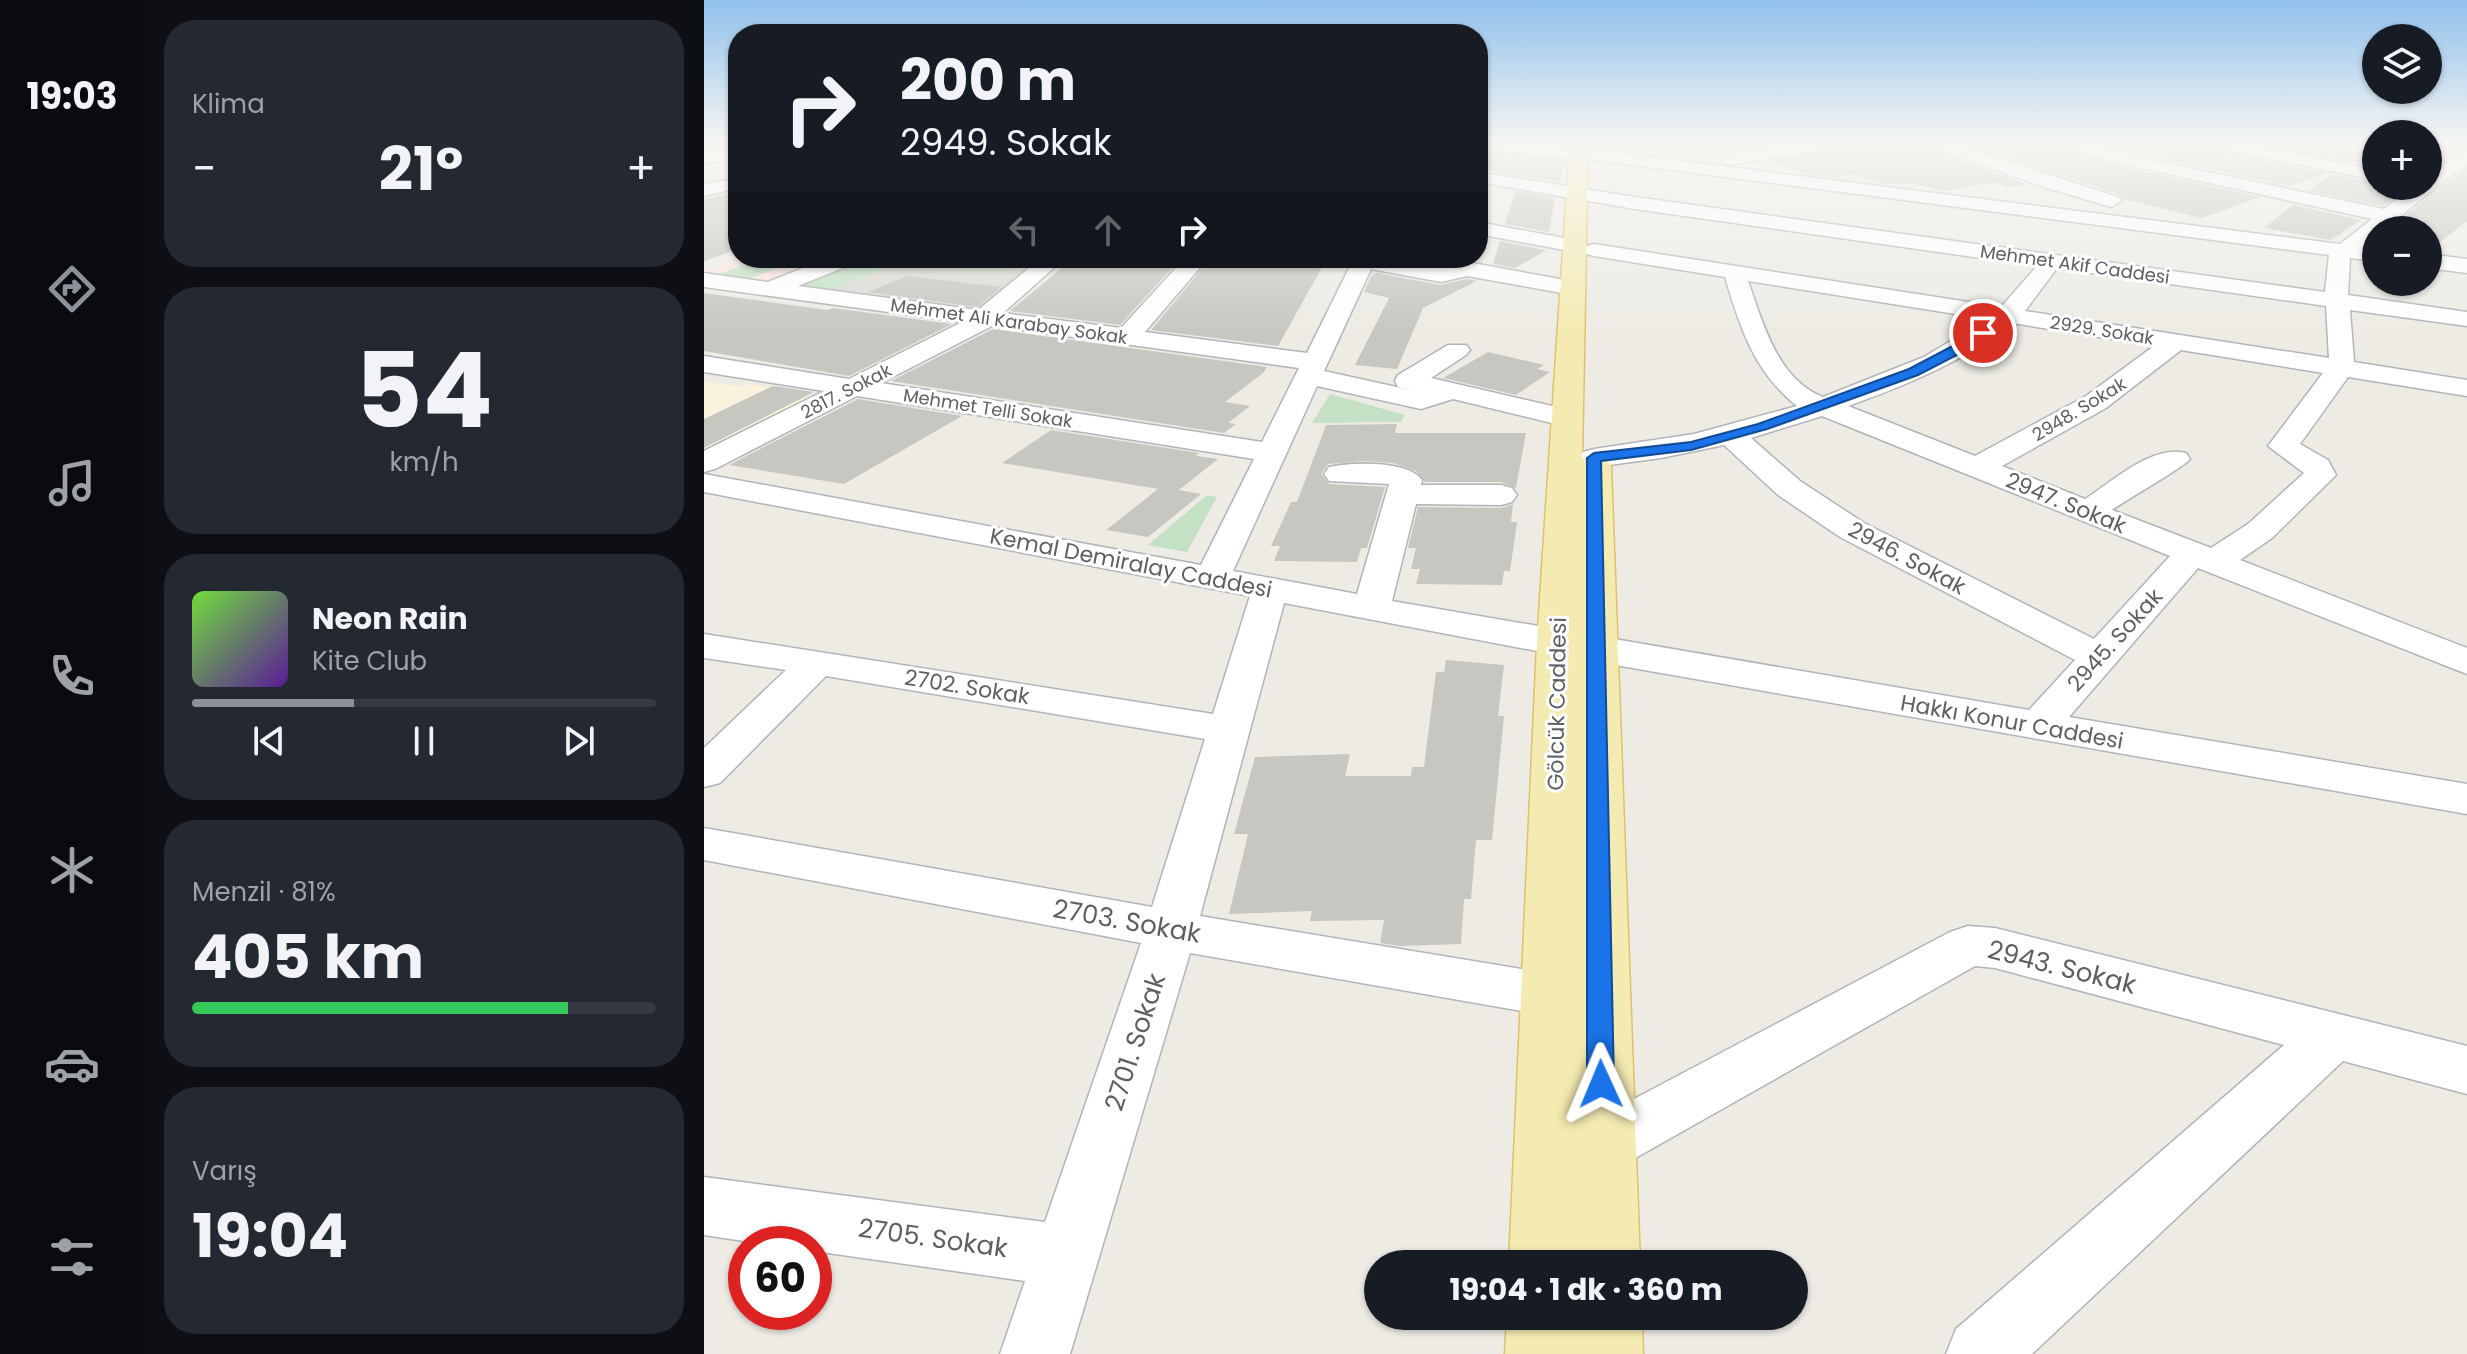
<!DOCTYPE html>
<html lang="tr">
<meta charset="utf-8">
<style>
body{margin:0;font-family:Poppins,sans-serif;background:#242831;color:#f1f3f6;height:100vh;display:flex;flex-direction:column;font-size:30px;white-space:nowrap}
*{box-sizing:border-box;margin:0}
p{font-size:26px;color:#9ea1a6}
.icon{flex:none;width:44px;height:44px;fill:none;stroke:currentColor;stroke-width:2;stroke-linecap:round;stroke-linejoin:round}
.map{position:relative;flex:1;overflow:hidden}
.details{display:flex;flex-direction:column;gap:20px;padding:20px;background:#0d0f14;width:560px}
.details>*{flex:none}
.hud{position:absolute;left:24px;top:24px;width:760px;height:244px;border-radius:32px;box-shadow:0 2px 6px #0004;background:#171b24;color:#f1f3f6;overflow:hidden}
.buttons{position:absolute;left:1658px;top:24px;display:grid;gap:16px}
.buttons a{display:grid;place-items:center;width:80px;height:80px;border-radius:50%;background:#171b24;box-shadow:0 2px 6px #0004;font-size:40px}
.speed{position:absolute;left:24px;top:1226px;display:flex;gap:16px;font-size:40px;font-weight:700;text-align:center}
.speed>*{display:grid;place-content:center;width:104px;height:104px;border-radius:50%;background:#171b24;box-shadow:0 2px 6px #0004;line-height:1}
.speed .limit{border:12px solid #d22;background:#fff;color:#111}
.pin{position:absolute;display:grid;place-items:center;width:68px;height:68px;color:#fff;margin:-34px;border:4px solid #fff;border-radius:50%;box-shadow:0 2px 8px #0007}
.me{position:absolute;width:88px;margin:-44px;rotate:359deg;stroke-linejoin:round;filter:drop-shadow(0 0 6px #0008)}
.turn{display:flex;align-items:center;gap:28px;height:168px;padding:0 40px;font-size:36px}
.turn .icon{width:104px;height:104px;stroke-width:2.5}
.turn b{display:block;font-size:56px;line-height:68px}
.lanes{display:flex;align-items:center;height:76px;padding:0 40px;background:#0003;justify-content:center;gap:40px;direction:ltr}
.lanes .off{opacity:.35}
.big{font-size:60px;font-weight:700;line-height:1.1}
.details .tile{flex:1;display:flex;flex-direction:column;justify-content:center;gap:12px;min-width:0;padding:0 28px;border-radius:32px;background:#242831}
.details .dial{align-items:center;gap:0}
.dial b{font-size:104px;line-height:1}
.song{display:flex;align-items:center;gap:24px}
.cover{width:96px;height:96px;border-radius:12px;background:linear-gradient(135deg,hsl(100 70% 55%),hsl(270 70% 35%))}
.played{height:8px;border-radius:4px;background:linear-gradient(90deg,#8c9099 35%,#363941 35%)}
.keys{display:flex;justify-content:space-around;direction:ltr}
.heat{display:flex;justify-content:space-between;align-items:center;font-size:44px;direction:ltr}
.charge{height:12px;border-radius:6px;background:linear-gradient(90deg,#34c759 81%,#363941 0)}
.trip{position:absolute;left:660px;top:1250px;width:444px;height:80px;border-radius:40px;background:#171b24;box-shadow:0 2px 6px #0004;font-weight:700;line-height:80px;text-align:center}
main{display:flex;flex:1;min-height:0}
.menu{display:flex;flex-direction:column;width:144px;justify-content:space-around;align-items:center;background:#090b0e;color:#9ea1a6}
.menu .icon{width:56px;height:56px}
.menu .current{color:#8c9099}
.menu b{font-size:36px;color:#f1f3f6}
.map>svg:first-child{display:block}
</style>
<main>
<nav class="menu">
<b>19:03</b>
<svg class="icon current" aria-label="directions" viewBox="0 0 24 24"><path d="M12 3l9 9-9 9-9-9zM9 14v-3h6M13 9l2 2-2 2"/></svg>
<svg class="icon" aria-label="music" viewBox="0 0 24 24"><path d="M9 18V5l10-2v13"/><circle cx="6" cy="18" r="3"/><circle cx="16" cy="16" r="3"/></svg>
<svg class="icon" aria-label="phone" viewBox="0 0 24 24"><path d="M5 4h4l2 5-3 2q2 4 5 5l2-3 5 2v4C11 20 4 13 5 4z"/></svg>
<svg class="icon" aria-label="climate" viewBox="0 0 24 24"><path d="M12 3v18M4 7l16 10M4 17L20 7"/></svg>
<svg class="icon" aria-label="car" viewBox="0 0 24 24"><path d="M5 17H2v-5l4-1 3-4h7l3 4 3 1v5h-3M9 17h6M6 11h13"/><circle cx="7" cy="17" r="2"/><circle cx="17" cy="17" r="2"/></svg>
<svg class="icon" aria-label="filters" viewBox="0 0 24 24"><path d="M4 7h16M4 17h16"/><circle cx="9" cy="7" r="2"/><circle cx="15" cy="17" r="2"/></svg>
</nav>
<section class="details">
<div class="tile"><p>Klima</p>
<div class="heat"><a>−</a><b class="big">21°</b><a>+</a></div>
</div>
<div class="tile dial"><b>54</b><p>km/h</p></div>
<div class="tile">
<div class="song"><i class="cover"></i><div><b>Neon Rain</b><p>Kite Club</p></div></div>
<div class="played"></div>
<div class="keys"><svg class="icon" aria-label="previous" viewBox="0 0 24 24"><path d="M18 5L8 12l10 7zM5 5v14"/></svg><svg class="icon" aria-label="pause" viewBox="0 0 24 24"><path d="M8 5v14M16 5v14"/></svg><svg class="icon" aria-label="next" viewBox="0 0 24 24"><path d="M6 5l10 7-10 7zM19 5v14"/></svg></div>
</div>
<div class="tile"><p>Menzil · 81%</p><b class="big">405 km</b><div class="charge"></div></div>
<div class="tile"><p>Varış</p><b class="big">19:04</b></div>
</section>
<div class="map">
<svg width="1763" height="1354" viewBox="0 0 1763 1354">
<rect width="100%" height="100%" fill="#edebe4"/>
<path fill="#f9f3dd" d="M0 381 36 387 43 384 121 397 27 443 17 442 0 450Z"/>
<path fill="#dcdad3" d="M151 258H341L277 312 82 286Z"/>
<path fill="#f8e5e2" d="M39 258H135L70 284 0 275V272Z"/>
<path fill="#c4e1c5" d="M58 258 89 262 41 280 10 276Z
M151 258H157L151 262 186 266 128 290 90 285Z
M277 258H322L307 271H261Z
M626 394 701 415 697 422 608 423Z
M503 495 513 497 483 552 444 545Z"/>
<path fill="#c8c6c1" d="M1149 144H1225L1229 151 1322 184 1303 187 1291 182 1241 191 1211 184 1176 183 1152 174 1131 177 1103 174 1068 161Z
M1259 144H1361L1365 151 1428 169 1556 197 1498 218 1419 199 1415 194Z
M1397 144H1507L1517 152 1623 173 1587 186 1433 154Z
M1554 144H1672V167Z
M1724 144H1734L1760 148 1724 172Z
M774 150 854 160 861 162 856 182 774 169Z
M1763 167V221L1724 251V229L1691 224Z
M1627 174 1672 183V186H1705L1679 206 1606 191Z
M811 191 851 198 845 232 801 224Z
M23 194 34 199V249L0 261V199Z
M1589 205 1657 220 1627 240 1560 228Z
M796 241 841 250V251L811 268 789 264Z
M422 258H477L416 325 306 311 367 260 419 261Z
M507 258 593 260 591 262H621L574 346 447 330Z
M673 273 736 285 763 279 773 281 719 308 693 369 651 365 685 298 660 292 667 276Z
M203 276 297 287 273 307 164 292Z
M0 293 124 310 129 308 248 324 145 376 0 351Z
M289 329 563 367 559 373 521 402 546 406 524 423 532 424 520 433 187 381Z
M784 352 840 365 833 369 846 372 812 395 739 378Z
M69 386 110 392 0 448V419Z
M154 399 258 416 140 484 25 465Z
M693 424 691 433H822L812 488 797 482H721L712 471 689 463 661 461 624 464 617 474 625 484 681 487 663 548H657L653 562 570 561 576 546H567L587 502H593L622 425Z
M347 430 495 453 492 456 514 459 475 490 497 494 444 537 402 530 454 489 298 463Z
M809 504 807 522H813L806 571H800L798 585 712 584 716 569H707L712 548H704L714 507 797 508Z
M742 660 800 665 794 716H800L788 840H772L767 899H760L757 944 695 946 676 943 680 920 606 921 608 911 525 914 544 834H530L551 757 646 754 641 776H707L708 767H720L732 672H740Z"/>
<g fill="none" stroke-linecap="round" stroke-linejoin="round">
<g stroke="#b1b4b8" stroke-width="3">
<path id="minor" d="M784 144H826L882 154 890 150 1636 244 1668 219 1429 166 1366 148 1364 144H1388L1432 157 1680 209 1710 186H1724V176L1763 150V163L1679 230H1672V236L1658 247 1672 249V261L1646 258 1644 295 1763 312V326L1646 310 1650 362 1763 380V396L1644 377 1596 444 1624 460 1632 475 1568 538 1536 560 1763 648V674L1494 568 1365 717 1763 784V814L854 655 580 603 496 916 847 974 866 980 874 995 866 1010 847 1016 486 953 366 1354H296L321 1281 110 1251V1244H60L0 1235V1177L341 1222 437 943 0 860V828L448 907 501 739 122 676 16 783 0 787V748L82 670 0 658V634L509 714 546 596 0 492V474L497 565 550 459 153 396 11 469 0 472V451L120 391 0 372V356L145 379 258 322 0 287V273L64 282 124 258H154L151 263 94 286 274 310 337 258H361L299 313 417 328 481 258H504L441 332 603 353 650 258H680L737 268 763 262 877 283 880 288 877 293 869 295 763 276 737 282 667 269 620 371 715 392 694 387 691 381 694 375 744 345H762L766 350 762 355 727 378 874 412 878 418 874 424 864 427 749 399 717 409 613 386 529 571 653 594 685 484 625 481 620 474 625 467C648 462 704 460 718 480L717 485H797L808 488 813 495 808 502 797 505 712 504 688 601 1325 710 1371 660 1136 537 1074 495 1020 445 957 458 890 467 879 464 875 458 879 452 890 449 990 434 1093 406C1050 372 1036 327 1021 277L890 256 883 254 879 250 883 246 890 244 1297 307 1333 266 931 209 774 182V172L931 197 1621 292 1625 255 890 160 882 156 875 160 792 149ZM1353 268 1622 306 1625 358 1321 311ZM1044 281 1283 319 1220 357 1119 397C1073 379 1059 323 1044 281ZM1308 323 1450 346 1382 396 1271 456 1144 406C1203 385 1259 362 1308 323ZM288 326 595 368 558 442 177 383ZM1477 350 1619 373 1564 446 1600 473 1544 524 1507 548 1408 510C1422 500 1480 467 1486 459L1482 453C1448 444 1408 482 1381 499L1298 466 1402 408ZM1118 416 1466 556 1390 639 1160 523 1096 481 1047 438Z
M1092 144H1126L1118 149 1025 165 1016 160 1025 155Z
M1228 144H1251L1414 197 1417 201 1407 207 1340 187 1230 148Z
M1510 144H1541L1672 170V180L1518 149Z
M34 148V158L0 164V154Z
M34 178V188L0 196V184Z
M774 222 871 240 882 246 871 252 774 234Z
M1724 254 1763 259V273L1724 268Z
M1264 926 1291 928 1763 1046V1094L1639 1061 1328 1354H1242L1252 1329 1580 1045 1291 968 1271 966 919 1165 898 1173 877 1165 868 1146 877 1127 1246 932Z"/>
</g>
<g stroke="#dec16c" stroke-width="3">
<path id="major" d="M866 144H884L878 459 890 456 902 459 907 466 936 1264H805L833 643Z
M803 1316H938L939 1354H801Z"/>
</g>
<use href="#minor" fill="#fff" fill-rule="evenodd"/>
<use href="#major" fill="#f4ebb2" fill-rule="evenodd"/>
</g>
<linearGradient id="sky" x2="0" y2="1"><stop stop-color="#91c1ec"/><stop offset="0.43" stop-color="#f7f6f3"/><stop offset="1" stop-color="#f7f6f3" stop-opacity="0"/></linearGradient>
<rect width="1763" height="333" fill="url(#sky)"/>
<path fill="#1a73e8" stroke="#114b97" stroke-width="2" d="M1279 330 1284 333 1283 335 1253 355 1214 375 1063 429 987 450 897 461 910 1084 906 1092 897 1095 887 1092 883 1084V458L890 453 987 442 1054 424 1205 369Z"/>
<g text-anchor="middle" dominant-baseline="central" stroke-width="6" stroke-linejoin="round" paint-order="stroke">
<g font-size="18" fill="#5c5f63" stroke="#fff">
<text transform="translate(1371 264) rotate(8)">Mehmet Akif Caddesi</text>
<text transform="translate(305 321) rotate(8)">Mehmet Ali Karabay Sokak</text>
<text transform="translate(1398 330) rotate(9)">2929. Sokak</text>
<text transform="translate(142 391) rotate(-27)">2817. Sokak</text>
<text transform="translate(284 408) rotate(9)">Mehmet Telli Sokak</text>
<text transform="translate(1375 409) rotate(-31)">2948. Sokak</text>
</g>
<g font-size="22" fill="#5c5f63" stroke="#fff">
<text transform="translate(1362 503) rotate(22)">2947. Sokak</text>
<text transform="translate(1203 558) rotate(28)">2946. Sokak</text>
<text transform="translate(427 563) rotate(11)">Kemal Demiralay Caddesi</text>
<text transform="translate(1411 640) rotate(-48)">2945. Sokak</text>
<text transform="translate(263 687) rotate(9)">2702. Sokak</text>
<text transform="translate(853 704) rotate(-89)">Gölcük Caddesi</text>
<text transform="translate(1308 722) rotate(10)">Hakkı Konur Caddesi</text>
</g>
<g font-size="26" fill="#5c5f63" stroke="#fff">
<text transform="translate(423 921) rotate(10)">2703. Sokak</text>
<text transform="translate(1358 967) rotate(14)">2943. Sokak</text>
<text transform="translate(431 1042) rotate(-72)">2701. Sokak</text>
<text transform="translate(229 1238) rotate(8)">2705. Sokak</text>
</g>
</g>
</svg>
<div class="buttons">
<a><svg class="icon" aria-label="layers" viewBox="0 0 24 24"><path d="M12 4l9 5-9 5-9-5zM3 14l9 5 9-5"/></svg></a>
<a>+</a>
<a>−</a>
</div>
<div class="speed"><div class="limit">60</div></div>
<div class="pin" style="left:1279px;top:333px;background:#d93025"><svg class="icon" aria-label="arrive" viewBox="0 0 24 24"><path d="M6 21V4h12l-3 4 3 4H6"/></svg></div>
<svg class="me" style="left:897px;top:1084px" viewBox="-20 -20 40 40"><path d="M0-17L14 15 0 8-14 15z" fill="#1a73e8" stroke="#fff" stroke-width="4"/></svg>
<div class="trip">19:04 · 1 dk · 360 m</div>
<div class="hud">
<div class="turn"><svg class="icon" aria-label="right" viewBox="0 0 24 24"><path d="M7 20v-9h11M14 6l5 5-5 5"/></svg><div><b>200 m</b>2949. Sokak</div></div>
<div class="lanes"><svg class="icon off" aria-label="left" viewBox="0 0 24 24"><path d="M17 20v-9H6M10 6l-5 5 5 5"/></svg><svg class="icon off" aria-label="ahead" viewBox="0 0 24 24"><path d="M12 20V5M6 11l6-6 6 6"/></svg><svg class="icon" aria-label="right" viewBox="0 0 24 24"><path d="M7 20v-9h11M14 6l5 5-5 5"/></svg></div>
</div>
</div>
</main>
